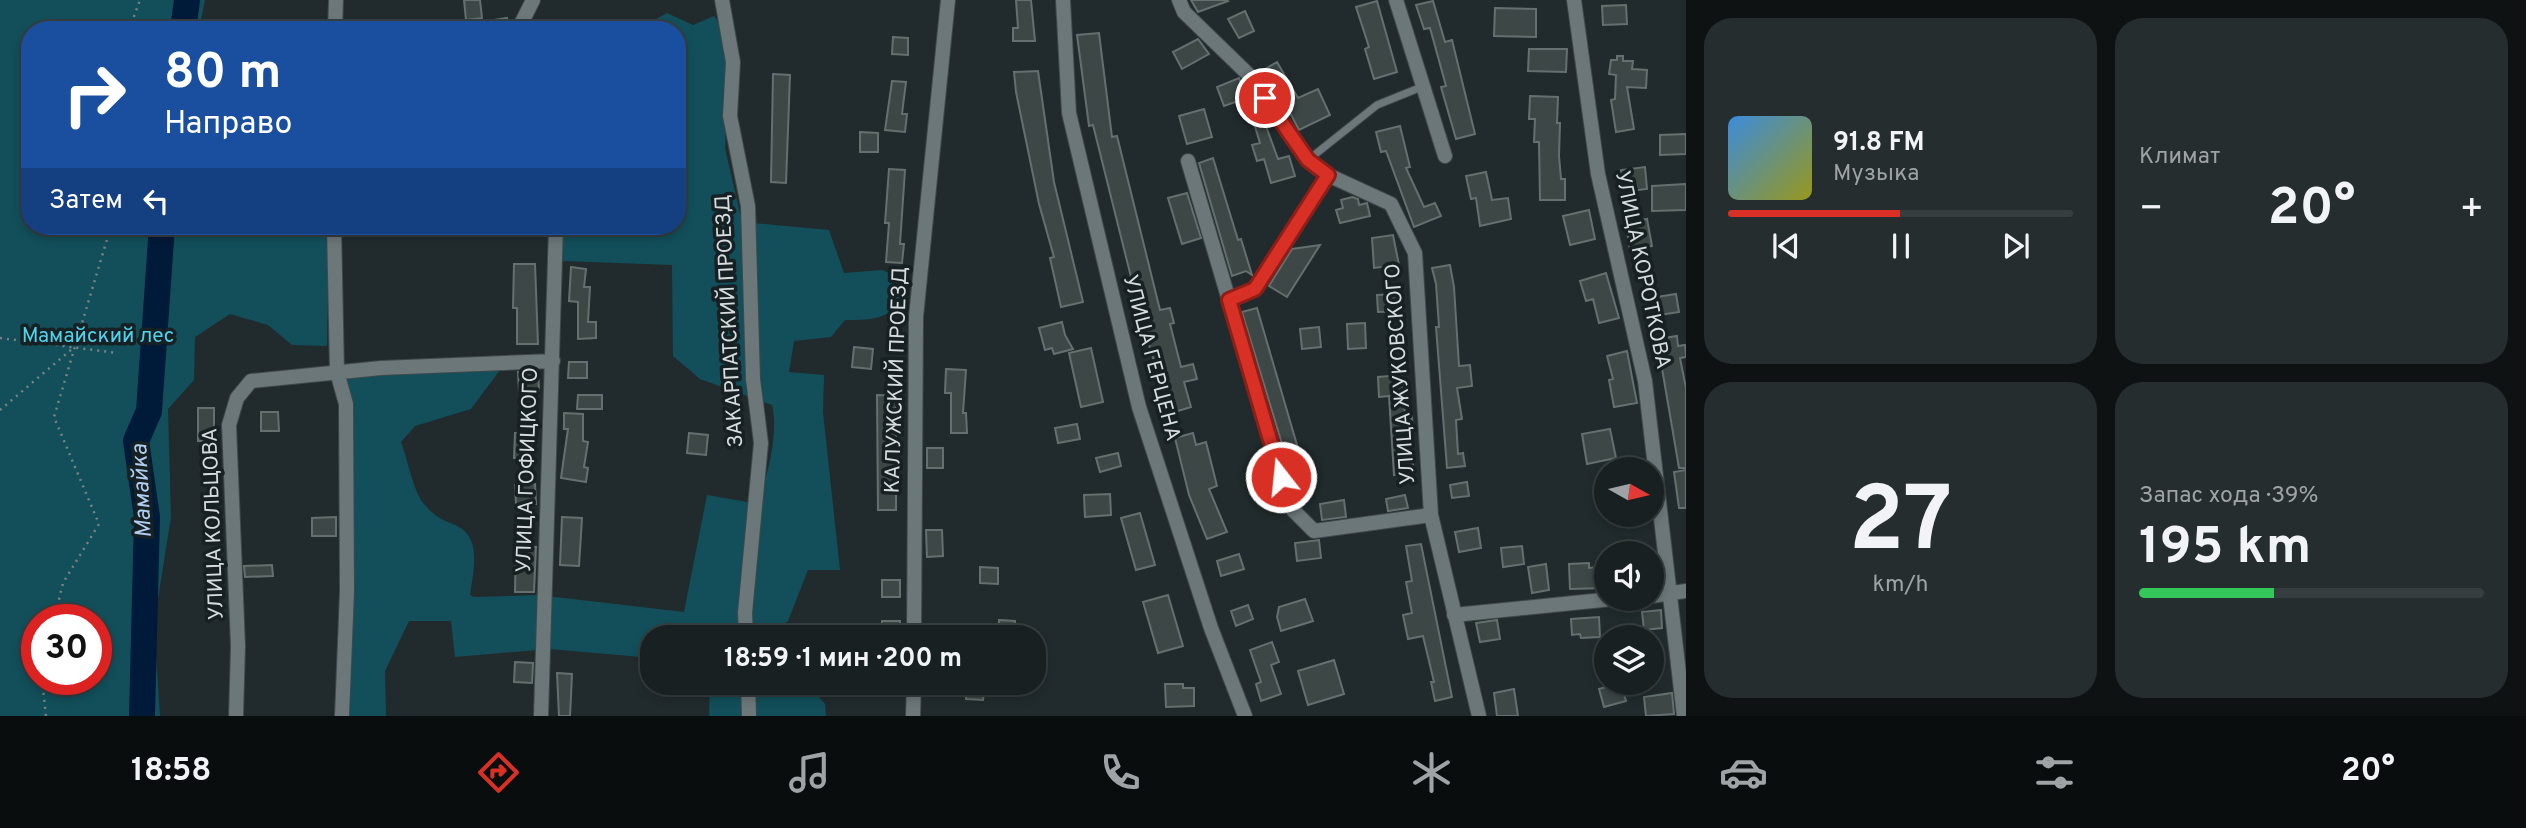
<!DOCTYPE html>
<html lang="ru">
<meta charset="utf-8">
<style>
body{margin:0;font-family:Overpass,sans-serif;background:#262d2f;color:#f1f3f6;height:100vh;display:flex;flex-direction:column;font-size:26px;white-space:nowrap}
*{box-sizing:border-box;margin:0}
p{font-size:23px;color:#9fa3a5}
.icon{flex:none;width:38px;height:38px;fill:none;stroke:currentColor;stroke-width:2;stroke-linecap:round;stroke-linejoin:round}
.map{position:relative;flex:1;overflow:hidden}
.drawer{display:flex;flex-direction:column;gap:18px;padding:18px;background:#0e1213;width:840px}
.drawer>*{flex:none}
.guide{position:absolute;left:21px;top:21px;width:665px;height:214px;border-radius:28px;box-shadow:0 4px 10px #0003,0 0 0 2px #373e40;background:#1a4fa0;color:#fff;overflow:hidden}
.needle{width:46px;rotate:98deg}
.fabs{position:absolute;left:1594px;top:457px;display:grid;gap:14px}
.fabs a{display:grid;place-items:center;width:70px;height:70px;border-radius:50%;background:#192022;box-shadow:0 4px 10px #0003,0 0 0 2px #373e40;font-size:35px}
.speed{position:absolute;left:21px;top:604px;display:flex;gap:14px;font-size:35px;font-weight:700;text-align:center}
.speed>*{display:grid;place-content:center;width:91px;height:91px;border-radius:50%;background:#192022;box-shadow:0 4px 10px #0003,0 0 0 2px #373e40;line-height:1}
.speed .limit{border:10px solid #d22;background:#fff;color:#111}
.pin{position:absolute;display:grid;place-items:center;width:60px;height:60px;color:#fff;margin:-30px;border:4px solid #fff;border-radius:50%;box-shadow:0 2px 7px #0007}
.me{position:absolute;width:77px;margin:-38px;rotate:344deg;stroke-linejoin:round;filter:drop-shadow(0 0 5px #0008)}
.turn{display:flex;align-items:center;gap:24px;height:147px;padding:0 28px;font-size:32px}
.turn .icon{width:91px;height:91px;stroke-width:2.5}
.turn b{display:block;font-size:49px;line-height:60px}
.then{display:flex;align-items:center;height:66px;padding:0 28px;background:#0003;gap:14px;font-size:26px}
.big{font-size:52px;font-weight:700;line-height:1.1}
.drawer .tile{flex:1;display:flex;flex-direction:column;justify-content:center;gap:10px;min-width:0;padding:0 24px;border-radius:28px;background:#262d2f}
.drawer .dial{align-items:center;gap:0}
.dial b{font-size:91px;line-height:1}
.song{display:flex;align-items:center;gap:21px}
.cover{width:84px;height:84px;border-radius:10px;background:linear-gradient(135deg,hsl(210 70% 55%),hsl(60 70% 35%))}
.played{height:7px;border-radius:4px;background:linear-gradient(90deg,#d93025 50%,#373e40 50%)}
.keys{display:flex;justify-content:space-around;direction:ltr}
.heat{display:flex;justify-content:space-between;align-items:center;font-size:38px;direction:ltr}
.charge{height:10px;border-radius:5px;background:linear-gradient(90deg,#34c759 39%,#373e40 0)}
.drawer .tiles{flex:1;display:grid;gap:18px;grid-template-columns:repeat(2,1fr)}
.trip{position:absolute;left:640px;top:625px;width:406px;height:70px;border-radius:28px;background:#192022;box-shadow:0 4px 10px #0003,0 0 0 2px #373e40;font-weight:700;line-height:70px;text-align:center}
.dock{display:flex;height:112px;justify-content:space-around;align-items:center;background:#0a0d0e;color:#9fa3a5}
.dock .icon{width:49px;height:49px}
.dock .current{color:#d93025}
.dock b{font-size:32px;color:#f1f3f6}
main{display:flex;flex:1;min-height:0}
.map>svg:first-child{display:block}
</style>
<main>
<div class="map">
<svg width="1686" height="716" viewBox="0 0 1686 716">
<rect width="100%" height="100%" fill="#212b2d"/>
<path fill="#124f5a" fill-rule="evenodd" d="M0 0H205L199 30H30V226H329L327 346 292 345 268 325 230 314 195 337 194 380 168 409 171 517 154 624 160 716H0ZM37 620H96V679H37Z
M667 13 693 25 714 16 717 20 729 59 725 148 742 222 829 230 844 273 882 270 900 278 903 288 901 304C885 320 867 320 845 320L831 337 794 341 789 372 824 375 823 412 840 570H808L788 621 765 637H653V658L549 649 455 657 451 621H409L385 671 386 716H349L344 381 364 371 503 366 471 409 415 426 401 442C407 458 414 493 424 504 434 516 442 520 455 525 483 537 473 572 470 595L474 597 538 595 684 612 707 495 747 502 753 506C768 486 779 429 772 405L700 379 673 356 672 265 563 261V226H677V179L680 178 677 162V30H648L651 22Z
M710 682 760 683 759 695C780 699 797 694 818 696L825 704 826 716H709Z"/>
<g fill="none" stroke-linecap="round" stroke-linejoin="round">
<path stroke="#001a39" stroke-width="26" d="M183 30 187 0
M142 716 147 517 136 441 149 411 162 226"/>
</g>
<path fill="#3c4746" stroke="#64706f" stroke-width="2" d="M464 0H480L482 18 466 20Z
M1016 0H1031L1035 41H1013V28H1018Z
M1191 0H1227L1228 1 1198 12Z
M1377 1 1397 72 1374 79 1365 49 1369 47 1356 7Z
M1433 1 1445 42 1452 40 1475 134 1456 139 1441 87 1446 86 1430 28 1424 29 1416 5Z
M1626 5 1627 24 1603 25 1602 6Z
M1495 8 1536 9V37L1494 36Z
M1245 11 1254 31 1239 38 1228 19Z
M507 18 508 30H474V23Z
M1099 33 1112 137 1117 136 1160 310 1170 308 1174 323 1170 324 1181 367 1193 364 1197 379 1184 382 1191 407 1168 414 1156 360 1154 361 1144 329 1093 125 1089 126 1077 35Z
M893 37 908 38V55L892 54Z
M1198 39 1209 54 1182 69 1173 52Z
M1529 49H1567L1566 72 1528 71Z
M1617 56H1623V61H1633L1632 69 1647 70 1646 88 1627 87 1634 129 1616 132 1611 100 1615 99 1616 75 1609 74 1611 60H1617Z
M1277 62 1298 98 1318 89 1330 115 1299 130 1277 88 1272 91 1260 72Z
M1038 71 1054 182 1083 302 1061 307 1050 258 1054 257 1039 204 1016 92 1014 72Z
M773 74 790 75 786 183 771 182Z
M1239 78 1247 98 1224 106 1217 87Z
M892 81 906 82 902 114H907L905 132 885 130Z
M1530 96 1558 97 1557 123H1560L1559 156 1561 179H1565V200H1540L1539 142H1534L1535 119H1529Z
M1259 107 1278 159 1289 156 1295 176 1271 183 1264 159 1257 161 1252 145 1260 143 1250 110Z
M1204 109 1212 137 1187 144 1179 116Z
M1400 126 1410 167 1406 168 1424 207 1435 203 1441 216 1414 227 1386 151 1381 152 1376 132Z
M860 132 878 133V152H860Z
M1686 134V154L1660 155V135Z
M1213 158 1238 240 1241 239 1252 275 1246 271 1232 276 1199 163Z
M1645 167 1647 189 1623 192 1621 170Z
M889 169 905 170 900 244H904L902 263 886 262 889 223H885Z
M1486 172 1492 200 1508 198 1511 219 1480 226 1476 198 1471 199 1466 176Z
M1686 184V210L1652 211V186Z
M1187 193 1201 238 1182 244 1168 198Z
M1352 197 1358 199 1359 205 1367 203 1370 216 1340 223 1336 210 1343 208 1341 200Z
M1589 210 1595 239 1570 245 1563 216Z
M1647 219 1652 246 1630 250 1626 223Z
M1393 235 1399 265 1374 268 1372 238Z
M1320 245 1287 297 1269 286 1292 249Z
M514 264H535L538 344H517V308H513Z
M1450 265 1454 287 1459 366 1470 365 1472 386 1457 388 1462 419 1456 420 1458 454 1463 453 1465 466 1447 468 1436 327H1439L1436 284 1432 268Z
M571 267 586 269 584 287H590L588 322H596V338L578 339V302L569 301Z
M1606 273 1619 318 1599 323 1593 299 1586 301 1580 281Z
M1402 294 1403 311 1378 312 1377 295Z
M1676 294 1679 312 1653 316 1650 298Z
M1257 308 1309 486 1296 490 1242 312Z
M1062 322 1065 335 1073 349 1054 354 1052 348 1045 350 1039 328Z
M1365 323 1366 348 1348 349 1347 324Z
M1319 327 1321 347 1302 349 1300 329Z
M1677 336 1678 346 1685 345 1686 354V357L1680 358 1686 388V468H1679L1657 339Z
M854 347 873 349 871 369 852 367Z
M1091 348 1103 402 1081 407 1069 353Z
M1627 351 1637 403 1614 407 1609 380 1613 379 1607 356Z
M569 362H587V378H568Z
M946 369 966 370 963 413H966L967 433H951V393H945Z
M538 371 539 391H519L518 372Z
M1402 375 1405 416H1412L1413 442 1410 443 1414 472 1394 475 1389 396 1379 397 1378 377Z
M578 395H602V409H577Z
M877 395 896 396V510H878Z
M198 408H214V441H198Z
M261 412H278L279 431H261Z
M564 413 583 414V441L588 442 584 467 588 468 586 482 561 478 568 429H564Z
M1077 424 1080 439 1058 443 1055 428Z
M1610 429 1616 458 1587 464 1582 434Z
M515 433H534L533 458H514Z
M689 433 708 435 706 455 687 453Z
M1193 433 1196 445 1206 442 1217 486 1209 489 1227 532 1207 539 1189 495 1175 438Z
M927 448H943V468H927Z
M1118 453 1121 466 1100 472 1096 458Z
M1686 470V508H1679L1674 472Z
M1467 482 1469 496 1452 498 1450 485Z
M535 484 536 504H516L515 485Z
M1110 494 1111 515 1085 517 1084 495Z
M1405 495 1408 508 1388 511 1386 499Z
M1344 500 1346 517 1322 520 1320 504Z
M1140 513 1155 565 1136 570 1121 518Z
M336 517V536H312V518Z
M562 517 582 518 579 566 560 565Z
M1478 528 1481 548 1459 552 1455 532Z
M926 530H942L943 556 927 557Z
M1319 540 1321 558 1297 561 1295 543Z
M1421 544 1452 697 1435 701 1431 682H1434L1423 636 1408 639 1403 615 1412 613 1406 582 1412 581 1406 546Z
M516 546 536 547 534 592H515Z
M1522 546 1524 564 1503 567 1501 548Z
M1239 554 1244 569 1221 576 1217 561Z
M1589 563V568L1606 566V588L1570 589 1569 564Z
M1546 564 1549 590 1532 593 1528 567Z
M272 565 273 576 245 577 244 566Z
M980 567 998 568V584L980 583Z
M882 580H900V597H882Z
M1168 595 1183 646 1158 653 1143 602Z
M1305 599 1313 621 1281 631 1277 617 1279 607Z
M1248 605 1253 619 1236 626 1231 611Z
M1661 610 1662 628 1644 630 1642 612Z
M1599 617 1600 637 1581 638 1580 634 1572 635 1571 619Z
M999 620 1015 621 1014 637H998Z
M1497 620 1500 639 1480 642 1476 623Z
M882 621H900V637H882Z
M1272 642 1279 662 1271 665 1281 694 1261 701 1256 684 1261 682 1250 650Z
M1334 660 1344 694 1308 705 1298 671Z
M515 662 533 663 532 683 514 682Z
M557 673 572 674 570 716H559Z
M1621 683 1626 701 1604 707 1599 689Z
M967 684 985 685 983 700 966 699Z
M1165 684H1183V688H1194V706L1166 707Z
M1514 689 1518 716H1497L1494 693Z
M1672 693 1674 714 1646 716 1644 697Z"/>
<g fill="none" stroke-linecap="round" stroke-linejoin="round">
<g stroke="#3f484a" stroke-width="9">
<path id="service" d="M1308 160 1377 105 1424 86
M1229 300 1255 289 1327 175"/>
</g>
<g stroke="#3f484a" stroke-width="16">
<path id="minor" d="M722 0 733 62 730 116 748 206 753 379 761 443 745 613 746 637
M1063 0 1069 113 1139 407 1211 628 1245 716
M1179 0 1184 12 1251 77 1308 160 1328 175 1391 204 1415 253 1431 515 1479 716
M1396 0 1445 156
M1574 0 1598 174 1645 381 1684 716
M335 30 336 0
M518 30 533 0
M1188 161 1281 477 1293 510 1314 531 1431 515
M334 226 337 372 346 404 347 591 342 716
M1652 596 1686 591
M1454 615 1622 598
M914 637 916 317 948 0
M748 682 749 716
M236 716 238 646 229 425 237 398 251 381 381 368 553 361
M541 716 556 226
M913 716 914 682"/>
</g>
<path stroke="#7a8284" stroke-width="2.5" stroke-dasharray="2 5" stroke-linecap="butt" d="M129 30 140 0
M0 338 117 353
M0 410 72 349
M54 620 63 583 99 524 54 417 111 226
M42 679 46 716"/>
<use href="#service" stroke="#6c777a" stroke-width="7"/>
<use href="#minor" stroke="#6c777a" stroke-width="14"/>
</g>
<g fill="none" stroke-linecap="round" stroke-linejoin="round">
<g stroke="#8d1f18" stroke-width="18">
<path id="route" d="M1265 98 1308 160 1328 175 1255 289 1229 300 1281 477"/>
</g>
<use href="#route" stroke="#d93025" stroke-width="12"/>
</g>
<g text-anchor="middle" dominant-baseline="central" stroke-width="7" stroke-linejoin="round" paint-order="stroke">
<g font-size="21" fill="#d7dddf" stroke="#172124">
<text transform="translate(1642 270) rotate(78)">УЛИЦА КОРОТКОВА</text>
<text transform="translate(730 321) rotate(-93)">ЗАКАРПАТСКИЙ ПРОЕЗД</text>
<text transform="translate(1151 358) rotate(75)">УЛИЦА ГЕРЦЕНА</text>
<text transform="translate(1401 374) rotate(-94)">УЛИЦА ЖУКОВСКОГО</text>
<text transform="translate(897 380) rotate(-88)">КАЛУЖСКИЙ ПРОЕЗД</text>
<text transform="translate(528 470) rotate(-88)">УЛИЦА ГОФИЦКОГО</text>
<text transform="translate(214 524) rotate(-92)">УЛИЦА КОЛЬЦОВА</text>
</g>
<g font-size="21" fill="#4fd3ec" stroke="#172124">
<text x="98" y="336">Мамайский лес</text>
</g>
<g font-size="23" font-style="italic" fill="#afcef1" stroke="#172124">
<text transform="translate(143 491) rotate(-93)">Мамайка</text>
</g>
</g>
</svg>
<div class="fabs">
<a><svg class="needle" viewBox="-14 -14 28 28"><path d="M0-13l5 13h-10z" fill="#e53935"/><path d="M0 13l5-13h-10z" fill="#9fa3a5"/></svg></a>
<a><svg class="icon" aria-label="sound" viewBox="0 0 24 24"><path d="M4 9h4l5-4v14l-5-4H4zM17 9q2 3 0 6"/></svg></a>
<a><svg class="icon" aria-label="layers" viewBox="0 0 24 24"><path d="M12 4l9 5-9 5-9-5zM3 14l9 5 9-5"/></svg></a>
</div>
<div class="speed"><div class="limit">30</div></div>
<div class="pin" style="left:1265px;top:98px;background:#d93025"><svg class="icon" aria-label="arrive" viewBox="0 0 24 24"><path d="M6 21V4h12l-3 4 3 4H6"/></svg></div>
<svg class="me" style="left:1281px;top:477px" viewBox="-20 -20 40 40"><circle r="17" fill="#d93025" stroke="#fff" stroke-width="3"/><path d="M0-11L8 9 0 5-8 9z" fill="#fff"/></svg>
<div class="trip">18:59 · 1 мин · 200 m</div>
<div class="guide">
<div class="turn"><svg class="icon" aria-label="right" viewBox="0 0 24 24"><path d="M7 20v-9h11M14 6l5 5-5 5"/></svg><div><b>80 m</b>Направо</div></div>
<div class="then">Затем<svg class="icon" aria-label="left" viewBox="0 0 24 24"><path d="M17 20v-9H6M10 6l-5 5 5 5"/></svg></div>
</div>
</div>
<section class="drawer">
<div class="tiles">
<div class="tile">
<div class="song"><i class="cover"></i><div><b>91.8 FM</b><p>Музыка</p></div></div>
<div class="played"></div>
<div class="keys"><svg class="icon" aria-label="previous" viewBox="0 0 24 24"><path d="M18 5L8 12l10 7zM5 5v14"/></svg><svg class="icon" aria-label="pause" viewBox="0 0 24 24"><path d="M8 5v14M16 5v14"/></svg><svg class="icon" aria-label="next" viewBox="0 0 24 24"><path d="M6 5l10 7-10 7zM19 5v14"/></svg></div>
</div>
<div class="tile"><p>Климат</p>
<div class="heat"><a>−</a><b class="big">20°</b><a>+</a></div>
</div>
<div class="tile dial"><b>27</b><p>km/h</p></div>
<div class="tile"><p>Запас хода · 39%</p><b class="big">195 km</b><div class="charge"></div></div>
</div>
</section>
</main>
<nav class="dock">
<b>18:58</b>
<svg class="icon current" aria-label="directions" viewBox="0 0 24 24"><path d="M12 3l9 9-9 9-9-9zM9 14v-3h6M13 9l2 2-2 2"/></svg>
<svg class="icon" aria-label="music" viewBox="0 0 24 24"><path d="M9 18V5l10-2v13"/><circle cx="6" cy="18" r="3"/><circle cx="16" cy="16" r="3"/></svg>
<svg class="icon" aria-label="phone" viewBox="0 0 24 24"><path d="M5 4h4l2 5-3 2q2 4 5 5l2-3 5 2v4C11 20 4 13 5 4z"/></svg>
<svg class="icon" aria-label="climate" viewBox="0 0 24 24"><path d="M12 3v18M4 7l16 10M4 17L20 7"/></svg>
<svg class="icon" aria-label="car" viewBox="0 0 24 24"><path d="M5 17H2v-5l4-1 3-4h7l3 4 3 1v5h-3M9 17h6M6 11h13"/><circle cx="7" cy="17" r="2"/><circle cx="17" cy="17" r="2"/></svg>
<svg class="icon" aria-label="filters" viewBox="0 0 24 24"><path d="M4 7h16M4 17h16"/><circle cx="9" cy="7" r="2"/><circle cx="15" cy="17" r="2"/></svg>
<b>20°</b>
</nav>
